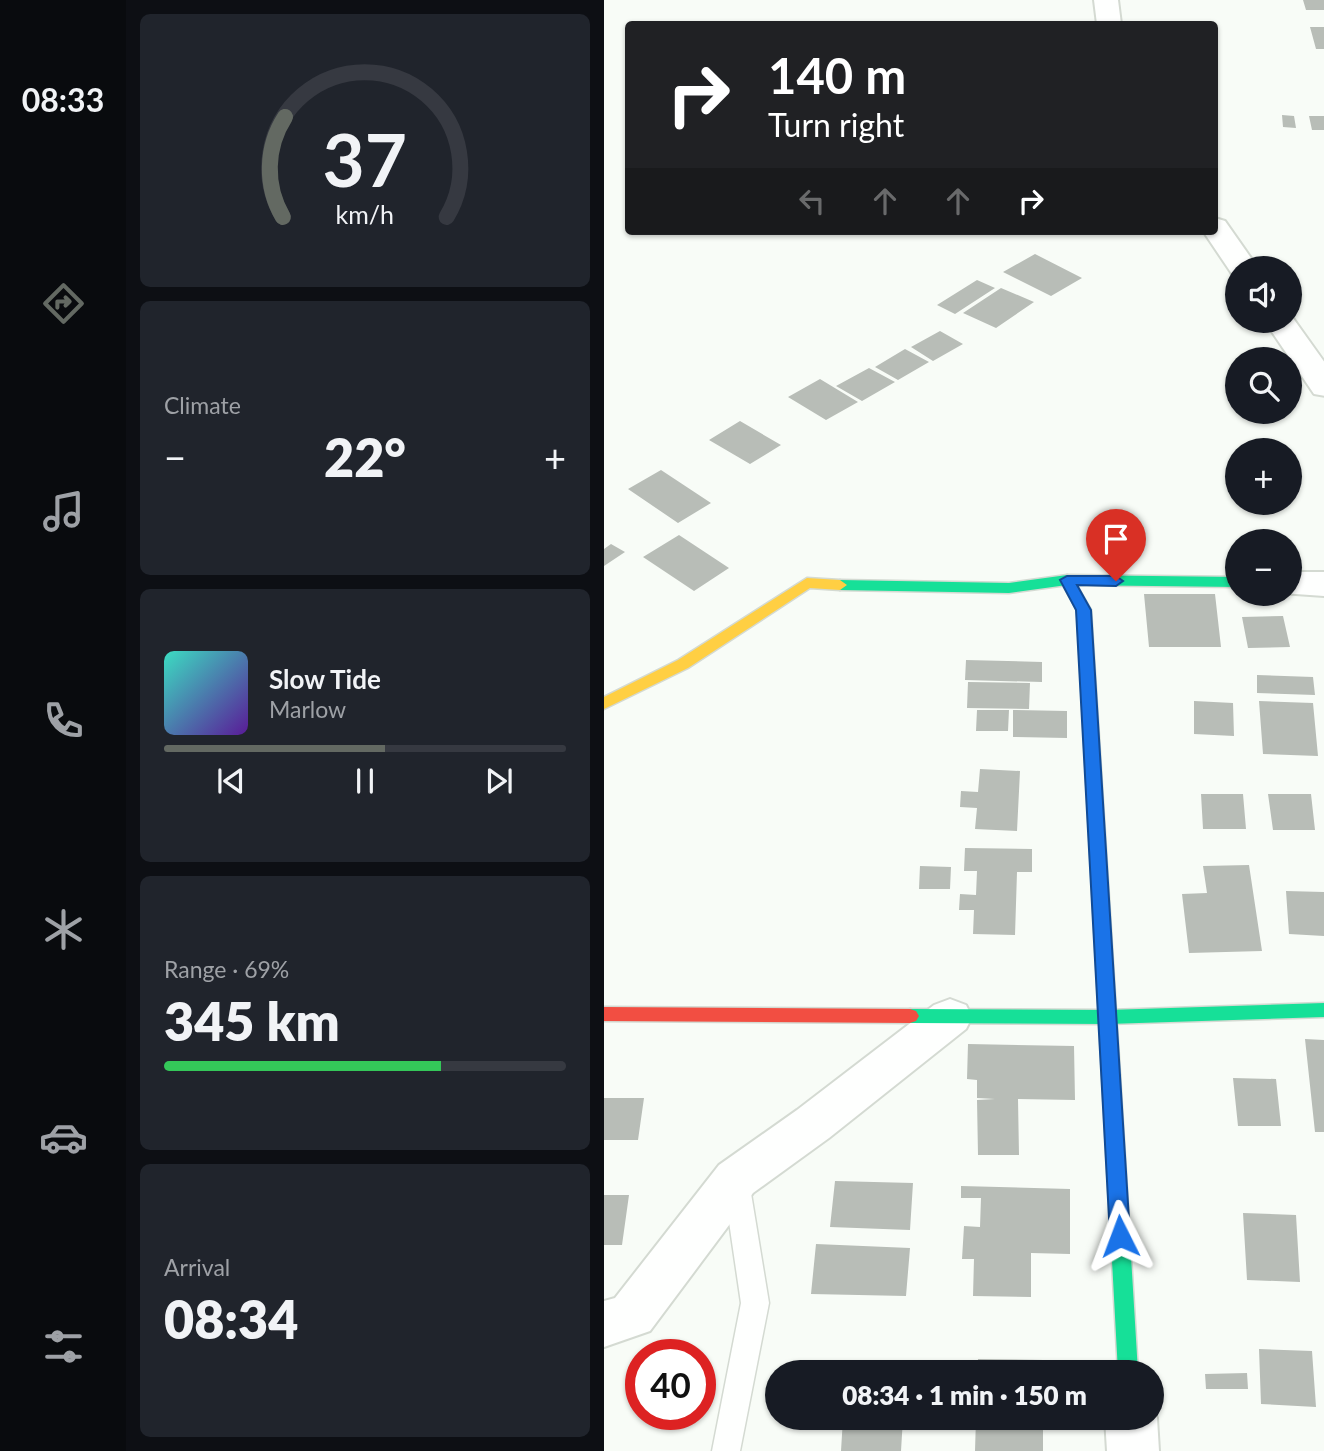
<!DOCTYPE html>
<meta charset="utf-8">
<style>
body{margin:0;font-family:Lato,sans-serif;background:#20242c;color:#f1f3f6;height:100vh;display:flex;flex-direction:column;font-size:26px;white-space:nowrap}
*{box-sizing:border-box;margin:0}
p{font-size:23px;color:#9ea1a6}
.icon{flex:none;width:38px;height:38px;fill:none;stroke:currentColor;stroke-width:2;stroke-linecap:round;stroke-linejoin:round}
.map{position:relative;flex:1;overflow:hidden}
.side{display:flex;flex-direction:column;gap:14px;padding:14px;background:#0d0f14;width:478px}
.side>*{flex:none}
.guide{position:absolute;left:21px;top:21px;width:593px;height:214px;border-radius:7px;box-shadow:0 2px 5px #0004;background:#202124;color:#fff;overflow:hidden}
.buttons{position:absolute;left:621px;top:256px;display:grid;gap:14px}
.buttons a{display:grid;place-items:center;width:77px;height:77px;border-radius:50%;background:#171b24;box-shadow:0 2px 5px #0004;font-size:35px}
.speed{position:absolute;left:21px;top:1339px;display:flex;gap:14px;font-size:35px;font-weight:700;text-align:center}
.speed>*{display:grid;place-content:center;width:91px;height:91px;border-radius:50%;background:#171b24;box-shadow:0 2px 5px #0004;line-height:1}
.speed .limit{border:10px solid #d22;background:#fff;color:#111}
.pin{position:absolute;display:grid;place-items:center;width:60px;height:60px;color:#fff;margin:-72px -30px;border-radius:50% 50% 50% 0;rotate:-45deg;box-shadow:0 0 7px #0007}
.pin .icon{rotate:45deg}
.me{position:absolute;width:77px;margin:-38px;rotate:357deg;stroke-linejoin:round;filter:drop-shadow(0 0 5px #0008)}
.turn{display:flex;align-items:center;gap:24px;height:147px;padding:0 28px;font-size:32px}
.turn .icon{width:91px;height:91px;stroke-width:2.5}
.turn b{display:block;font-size:49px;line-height:60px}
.lanes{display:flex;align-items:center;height:66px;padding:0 28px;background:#0003;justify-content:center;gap:35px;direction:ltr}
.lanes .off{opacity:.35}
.big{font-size:52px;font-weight:800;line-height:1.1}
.side .tile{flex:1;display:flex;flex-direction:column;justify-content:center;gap:10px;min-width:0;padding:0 24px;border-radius:10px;background:#20242c}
.side .dial{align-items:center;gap:0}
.dial svg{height:182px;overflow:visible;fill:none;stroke:#363941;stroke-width:7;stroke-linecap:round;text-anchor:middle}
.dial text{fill:#f1f3f6;stroke:none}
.song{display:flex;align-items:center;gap:21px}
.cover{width:84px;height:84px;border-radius:10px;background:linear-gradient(135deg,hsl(170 70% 55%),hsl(270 70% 35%))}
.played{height:7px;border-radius:4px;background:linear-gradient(90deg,#636962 55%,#363941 55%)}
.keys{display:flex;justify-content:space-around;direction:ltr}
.heat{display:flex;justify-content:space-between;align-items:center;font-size:38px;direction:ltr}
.charge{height:10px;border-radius:5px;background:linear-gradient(90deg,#34c759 69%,#363941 0)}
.trip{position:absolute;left:161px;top:1360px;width:399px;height:70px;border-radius:35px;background:#171b24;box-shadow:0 2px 5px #0004;font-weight:800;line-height:70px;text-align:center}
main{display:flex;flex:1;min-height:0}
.tabs{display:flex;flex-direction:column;width:126px;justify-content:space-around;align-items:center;background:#090b0e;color:#9ea1a6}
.tabs .icon{width:49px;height:49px}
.tabs .active{color:#636962}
.tabs b{font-size:32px;color:#f1f3f6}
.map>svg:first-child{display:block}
</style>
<main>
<nav class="tabs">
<b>08:33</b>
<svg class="icon active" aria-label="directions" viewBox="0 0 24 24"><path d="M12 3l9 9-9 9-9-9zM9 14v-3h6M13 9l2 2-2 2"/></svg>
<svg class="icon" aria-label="music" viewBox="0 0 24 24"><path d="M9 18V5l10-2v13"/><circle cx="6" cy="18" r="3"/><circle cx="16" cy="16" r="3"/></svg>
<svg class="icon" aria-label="phone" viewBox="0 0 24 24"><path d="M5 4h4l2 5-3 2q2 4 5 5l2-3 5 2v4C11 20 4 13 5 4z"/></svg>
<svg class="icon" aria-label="climate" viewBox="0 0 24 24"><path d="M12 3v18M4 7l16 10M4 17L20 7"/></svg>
<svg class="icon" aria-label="car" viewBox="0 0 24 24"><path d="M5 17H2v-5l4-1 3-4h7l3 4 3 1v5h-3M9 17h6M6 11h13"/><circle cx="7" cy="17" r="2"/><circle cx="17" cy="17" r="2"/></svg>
<svg class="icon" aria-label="filters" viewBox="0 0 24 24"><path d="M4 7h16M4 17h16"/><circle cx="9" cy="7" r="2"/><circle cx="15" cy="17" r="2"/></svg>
</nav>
<section class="side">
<div class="tile dial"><svg viewBox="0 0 100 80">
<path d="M14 69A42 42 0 1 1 86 69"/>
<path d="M14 69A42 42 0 0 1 15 25" stroke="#636962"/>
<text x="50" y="56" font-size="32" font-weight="700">37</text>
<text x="50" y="72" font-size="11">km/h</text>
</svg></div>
<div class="tile"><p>Climate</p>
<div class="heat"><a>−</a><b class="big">22°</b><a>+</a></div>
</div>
<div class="tile">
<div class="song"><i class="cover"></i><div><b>Slow Tide</b><p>Marlow</p></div></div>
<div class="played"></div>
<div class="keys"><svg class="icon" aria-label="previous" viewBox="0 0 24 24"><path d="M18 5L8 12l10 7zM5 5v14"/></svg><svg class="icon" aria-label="pause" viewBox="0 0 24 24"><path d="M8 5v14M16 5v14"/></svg><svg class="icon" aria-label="next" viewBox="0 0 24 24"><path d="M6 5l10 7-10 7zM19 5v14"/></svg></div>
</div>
<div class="tile"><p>Range · 69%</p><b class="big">345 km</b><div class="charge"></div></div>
<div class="tile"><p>Arrival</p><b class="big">08:34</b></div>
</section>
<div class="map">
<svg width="721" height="1451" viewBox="0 0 721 1451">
<rect width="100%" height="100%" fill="#f8fcf7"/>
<path fill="#b8bdb7" d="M699 0H721V10H702Z
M706 27H721V49H712Z
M678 115 690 116 692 128 679 127Z
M705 116H721V130H708Z
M431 254 478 278 447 296 399 272Z
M373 280 391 288 351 314 333 305Z
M397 288 430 302 392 328 359 313Z
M336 331 359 344 329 361 307 347Z
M301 349 325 362 294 380 271 367Z
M265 368 291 382 258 401 232 386Z
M216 379 254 402 222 420 184 397Z
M136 421 177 445 146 464 105 440Z
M57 470 107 503 74 523 24 489Z
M75 535 125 568 90 591 39 557Z
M7 544 21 552 0 566V549Z
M540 594H611L617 647H545Z
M679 616 686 647 644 648 638 617Z
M362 660 438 662V682L361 680Z
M653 675 709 677 711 695 653 693Z
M364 682 426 683 425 709 363 708Z
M590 701 629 703 630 736 590 734Z
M655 701 709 703 714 756 659 754Z
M373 710H405L404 731H372Z
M409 710 463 711V738L409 737Z
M376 769 416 771 413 831 371 829 373 808 356 807 357 791 374 792Z
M597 794H639L642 829H599Z
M664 794H707L711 830H669Z
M361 848 428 849V872H413L411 935 369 934 370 910H355L356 894 372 895 373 871H360Z
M645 865 658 951 585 953 578 894 603 893 599 866Z
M316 866 347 867 346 889H315Z
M682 891 721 892V936L685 934Z
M701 1039 721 1040V1132H711Z
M364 1044 470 1046 471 1100 414 1099 415 1155H374L373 1100 391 1099 373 1098V1080L363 1079Z
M629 1078 672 1079 677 1126H634Z
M0 1098H40L34 1140H0Z
M231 1181 309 1183 306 1230 226 1227Z
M357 1186 466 1189V1254L427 1253V1297L369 1296 370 1259H358L360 1226 376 1227 377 1198H357Z
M0 1195H25L18 1245H0Z
M639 1213 692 1215 696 1282 643 1280Z
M212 1244 306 1248 302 1296 207 1294Z
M655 1349 708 1351 712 1407 657 1404Z
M374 1359 440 1360 439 1372H373Z
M242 1364 301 1365V1372H241Z
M643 1373 644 1389H602L601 1374Z
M239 1418H299L297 1451H237Z
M372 1418H439V1451H371Z"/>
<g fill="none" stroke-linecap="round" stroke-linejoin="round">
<g stroke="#d4dad2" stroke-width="3">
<path id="lane" d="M132 1170 141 1173 145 1181 165 1303 136 1451H108L137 1303 119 1181 123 1173Z"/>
</g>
<g stroke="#d4dad2" stroke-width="4">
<path id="street" d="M490 0H514L517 24H493Z
M611 218 621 221 654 268H634V276L628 274 599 231H611Z
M686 314 721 363V396L710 394 660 320H686Z
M686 572H721V596L677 593H686Z
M346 999 362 1005 368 1017 362 1029 225 1138 149 1193 46 1331 0 1347V1301L11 1298 115 1165 193 1110 330 1005Z
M548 1406 553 1418 555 1451H503L501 1418H548Z"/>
</g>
<g stroke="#d4dad2" stroke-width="3">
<path id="fast" d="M463 575 634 577V587L463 585 405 593 236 590 229 585 236 580 405 583Z
M721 1003V1017L504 1024 306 1023 300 1021 297 1016 300 1011 306 1009 504 1010Z
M507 1067 514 1070 516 1075 534 1372H514L498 1075 500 1070Z"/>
</g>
<g stroke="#d4dad2" stroke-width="3">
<path id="slow" d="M463 575 468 577 487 610 516 1075 514 1080 507 1083 500 1080 498 1075 473 610 456 580Z
M203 578 236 580 243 585 236 590 206 588 84 668 0 709V697L74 660Z"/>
</g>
<g stroke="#d4dad2" stroke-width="3">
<path id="jam" d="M0 1007 306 1009 312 1011 315 1016 312 1021 306 1023 0 1021Z"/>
</g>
<use href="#lane" fill="#fefffe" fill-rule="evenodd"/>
<use href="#street" fill="#fefffe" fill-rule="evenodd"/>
<use href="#fast" fill="#16e098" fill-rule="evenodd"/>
<use href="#slow" fill="#ffcf43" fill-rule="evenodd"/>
<use href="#jam" fill="#f24e42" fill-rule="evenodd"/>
</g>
<path fill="#1a73e8" stroke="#114b97" stroke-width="2" d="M463 576H512L519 581 512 586 473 585 487 610 526 1236 523 1242 516 1244 509 1242 506 1236 472 610 456 580Z"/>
</svg>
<div class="buttons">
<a><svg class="icon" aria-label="sound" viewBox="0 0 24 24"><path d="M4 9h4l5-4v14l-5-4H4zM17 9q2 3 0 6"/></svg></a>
<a><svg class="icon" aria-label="search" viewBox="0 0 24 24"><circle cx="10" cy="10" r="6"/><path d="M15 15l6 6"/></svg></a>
<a>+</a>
<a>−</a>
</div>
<div class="speed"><div class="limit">40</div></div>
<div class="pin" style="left:512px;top:581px;background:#d93025"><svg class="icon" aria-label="arrive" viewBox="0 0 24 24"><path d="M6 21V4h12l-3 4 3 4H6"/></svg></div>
<svg class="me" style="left:516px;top:1236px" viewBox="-20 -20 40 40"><path d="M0-17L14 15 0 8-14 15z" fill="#1a73e8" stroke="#fff" stroke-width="4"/></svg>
<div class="trip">08:34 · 1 min · 150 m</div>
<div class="guide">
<div class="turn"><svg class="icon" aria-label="right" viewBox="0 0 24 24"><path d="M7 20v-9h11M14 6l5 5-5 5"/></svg><div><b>140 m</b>Turn right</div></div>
<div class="lanes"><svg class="icon off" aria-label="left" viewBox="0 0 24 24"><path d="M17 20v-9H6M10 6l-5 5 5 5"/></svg><svg class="icon off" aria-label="ahead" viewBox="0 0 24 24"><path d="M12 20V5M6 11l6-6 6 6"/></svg><svg class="icon off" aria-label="ahead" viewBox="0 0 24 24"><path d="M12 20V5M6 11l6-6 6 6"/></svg><svg class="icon" aria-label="right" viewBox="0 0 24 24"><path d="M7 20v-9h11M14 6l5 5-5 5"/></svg></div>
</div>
</div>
</main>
